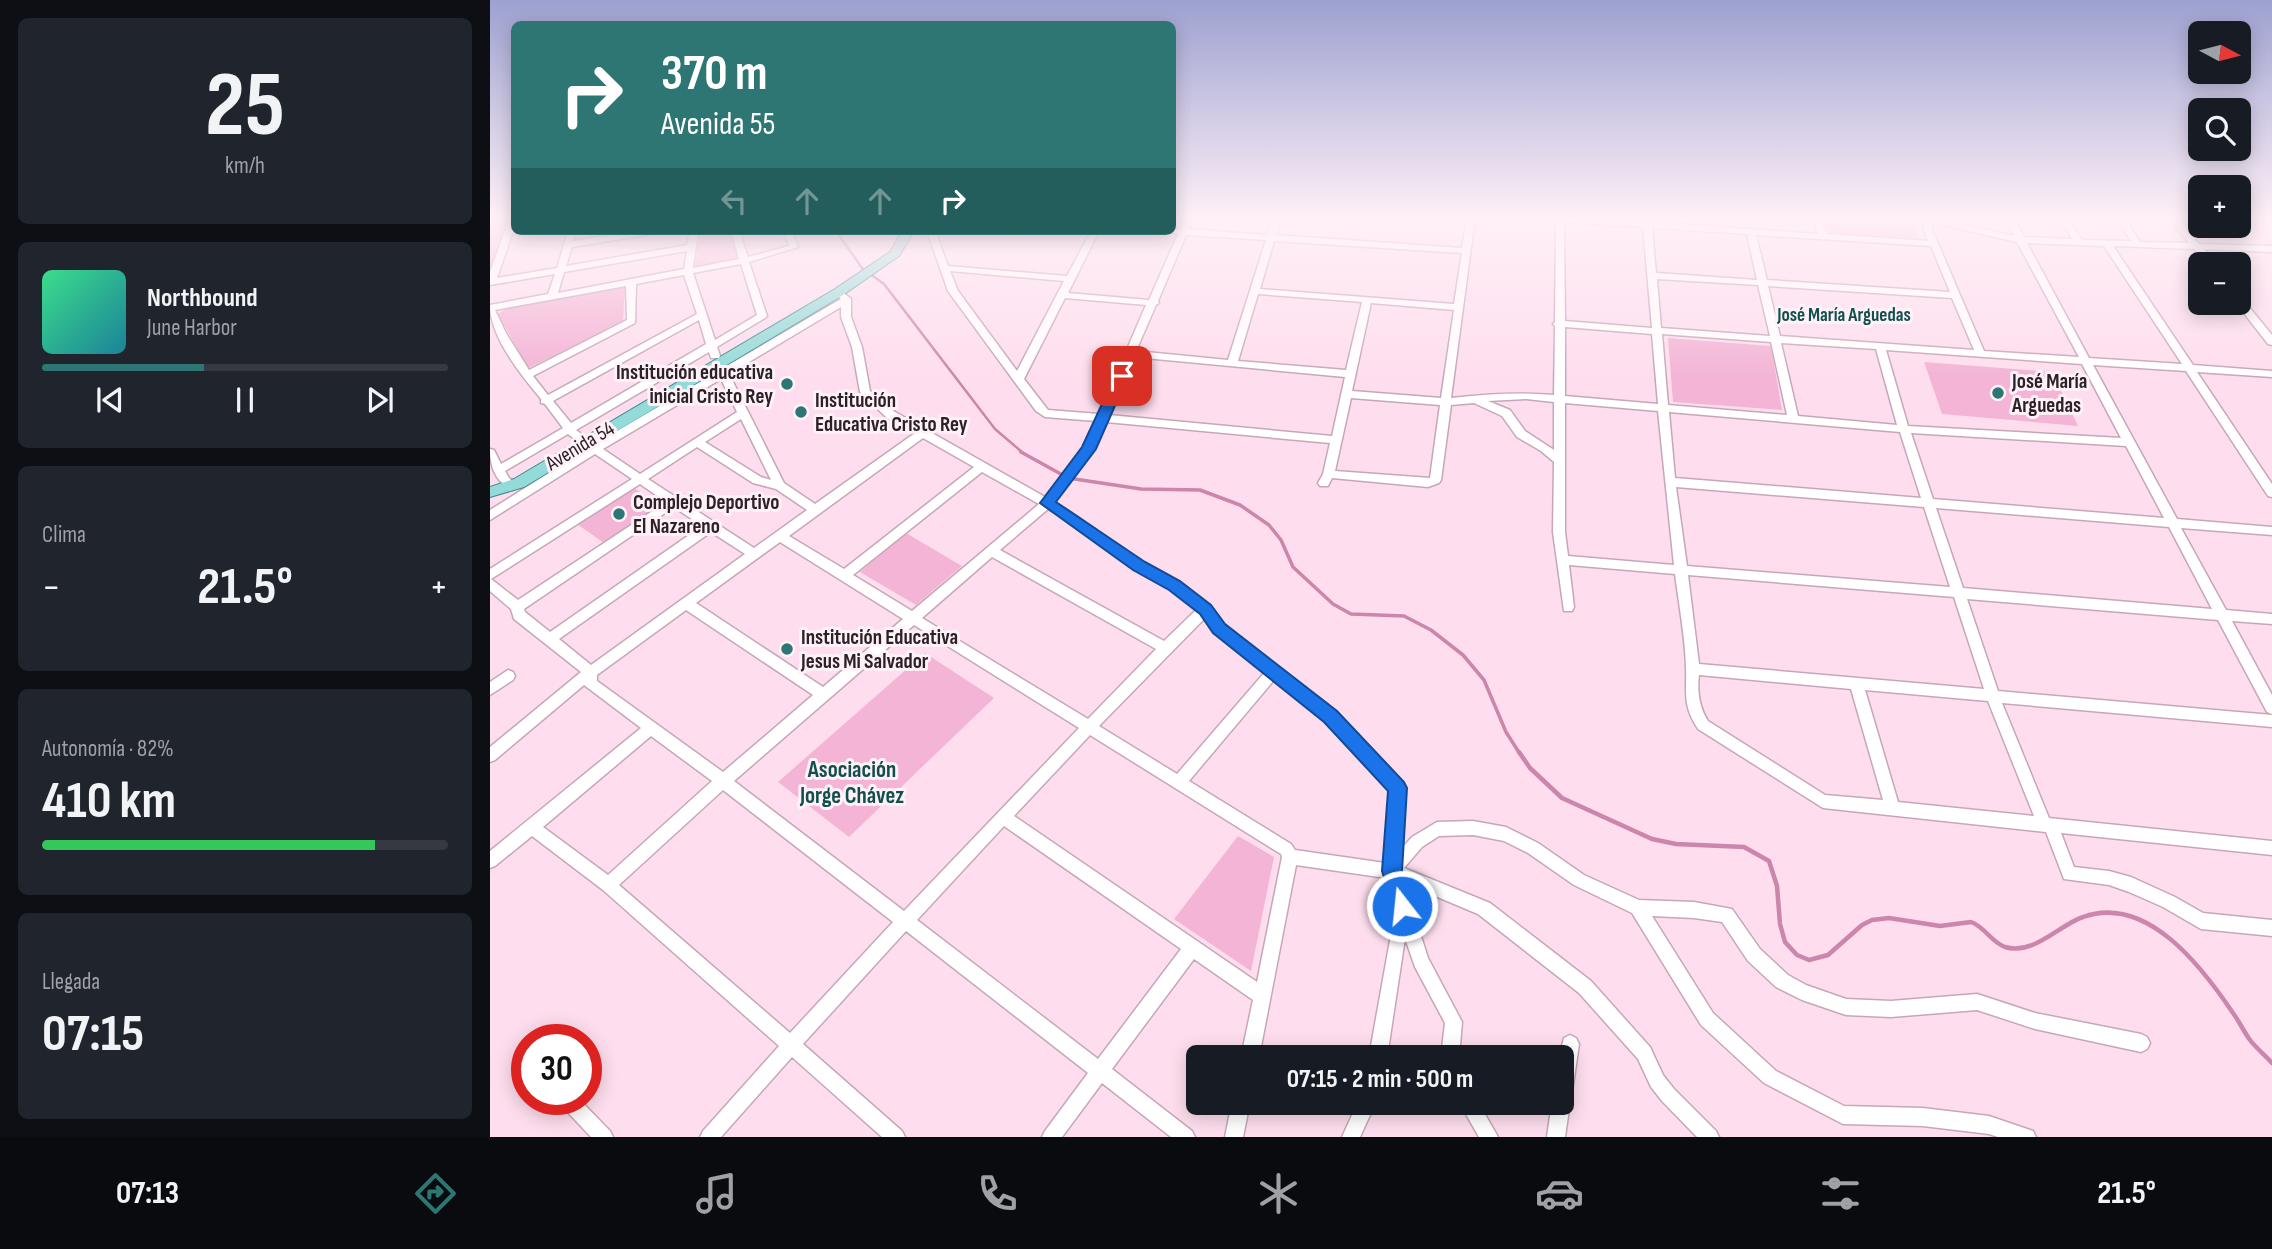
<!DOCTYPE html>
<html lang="es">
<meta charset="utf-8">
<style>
body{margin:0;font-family:"Sofia Sans Condensed",sans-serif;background:#20242c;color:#f1f3f6;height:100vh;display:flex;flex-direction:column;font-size:26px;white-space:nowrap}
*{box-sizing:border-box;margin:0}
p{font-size:23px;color:#9ea1a6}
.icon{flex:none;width:38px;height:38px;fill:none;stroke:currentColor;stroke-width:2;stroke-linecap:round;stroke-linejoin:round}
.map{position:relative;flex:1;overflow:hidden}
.side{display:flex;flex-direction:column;gap:18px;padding:18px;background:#0d0f14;width:490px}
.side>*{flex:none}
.guide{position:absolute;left:21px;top:21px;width:665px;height:214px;border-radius:10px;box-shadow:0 4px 18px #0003;background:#2d7673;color:#fff;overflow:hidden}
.needle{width:46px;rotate:97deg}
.fabs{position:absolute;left:1698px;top:21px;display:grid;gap:14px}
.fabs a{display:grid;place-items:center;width:63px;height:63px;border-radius:10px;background:#171b24;box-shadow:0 4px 18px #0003;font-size:35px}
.speed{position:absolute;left:21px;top:1024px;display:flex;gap:14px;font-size:35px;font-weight:700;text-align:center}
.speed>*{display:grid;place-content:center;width:91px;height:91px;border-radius:50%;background:#171b24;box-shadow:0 4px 18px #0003;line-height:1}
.speed .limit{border:10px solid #d22;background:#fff;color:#111}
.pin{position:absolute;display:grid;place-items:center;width:60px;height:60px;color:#fff;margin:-30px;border-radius:14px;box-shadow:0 4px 10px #0006}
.me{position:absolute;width:77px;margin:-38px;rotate:344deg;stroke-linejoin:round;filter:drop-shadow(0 0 5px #0008)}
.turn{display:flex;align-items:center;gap:24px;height:147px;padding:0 35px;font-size:32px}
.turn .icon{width:91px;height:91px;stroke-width:2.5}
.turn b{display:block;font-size:49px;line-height:60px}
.lanes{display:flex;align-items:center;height:66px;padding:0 35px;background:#0003;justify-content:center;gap:35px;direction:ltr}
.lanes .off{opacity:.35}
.big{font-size:52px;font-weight:700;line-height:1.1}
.side .widget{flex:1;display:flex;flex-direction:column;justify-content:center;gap:10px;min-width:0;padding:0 24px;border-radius:10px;background:#20242c}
.side .dial{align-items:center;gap:0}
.dial b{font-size:91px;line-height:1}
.song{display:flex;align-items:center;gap:21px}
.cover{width:84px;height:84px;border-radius:10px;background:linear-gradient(135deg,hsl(150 70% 55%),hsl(190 70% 35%))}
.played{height:7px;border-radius:4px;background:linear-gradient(90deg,#2d7673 40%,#363941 40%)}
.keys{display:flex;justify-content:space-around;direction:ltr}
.heat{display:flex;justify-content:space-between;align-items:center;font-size:38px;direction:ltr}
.charge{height:10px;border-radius:5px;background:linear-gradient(90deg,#34c759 82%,#363941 0)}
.trip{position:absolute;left:696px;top:1045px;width:388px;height:70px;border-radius:10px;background:#171b24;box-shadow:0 4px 18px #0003;font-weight:700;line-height:70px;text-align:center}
.tabs{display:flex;height:112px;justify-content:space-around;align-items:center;background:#090b0e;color:#9ea1a6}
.tabs .icon{width:49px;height:49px}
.tabs .selected{color:#2d7673}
.tabs b{font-size:32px;color:#f1f3f6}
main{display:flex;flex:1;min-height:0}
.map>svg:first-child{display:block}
</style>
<main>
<section class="side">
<div class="widget dial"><b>25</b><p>km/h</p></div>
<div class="widget">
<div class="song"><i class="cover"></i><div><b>Northbound</b><p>June Harbor</p></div></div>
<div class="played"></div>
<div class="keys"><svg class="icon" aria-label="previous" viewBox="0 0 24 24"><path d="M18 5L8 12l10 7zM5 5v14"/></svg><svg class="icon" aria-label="pause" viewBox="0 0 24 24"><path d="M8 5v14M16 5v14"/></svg><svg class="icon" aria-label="next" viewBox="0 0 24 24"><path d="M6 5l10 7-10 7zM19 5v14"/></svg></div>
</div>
<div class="widget"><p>Clima</p>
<div class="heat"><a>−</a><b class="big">21.5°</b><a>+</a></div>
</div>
<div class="widget"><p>Autonomía · 82%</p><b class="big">410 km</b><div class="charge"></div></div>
<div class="widget"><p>Llegada</p><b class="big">07:15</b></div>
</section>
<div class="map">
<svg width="1782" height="1137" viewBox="0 0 1782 1137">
<rect width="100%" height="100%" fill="#fedeee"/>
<path fill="#f3b4d5" d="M9 218H21L0 272V221Z
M1335 218H1410L1422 221 1430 240 1339 233Z
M210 231H242L250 259 205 268Z
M135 287 133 323 38 368 8 314 16 309Z
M1178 338 1281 346 1292 410 1183 402Z
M1434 362 1562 372 1588 426 1452 414Z
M144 488 170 505 114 543 87 524Z
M416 533 472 566 426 605 370 572Z
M435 653 504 698 359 837 288 782Z
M748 836 784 857 761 971 684 919Z"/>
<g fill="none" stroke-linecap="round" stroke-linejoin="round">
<path stroke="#cc85ab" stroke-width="2.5" d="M346 231 372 268 394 284 505 429 533 453"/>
<path stroke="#cc85ab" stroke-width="3.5" d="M531 452 578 478 651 489 710 490 750 505 779 525 791 540 803 567 843 604 861 614 914 616 941 630 973 655 994 680 1016 732 1030 754"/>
<path stroke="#cc85ab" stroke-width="4.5" d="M1029 752 1040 768 1072 798 1162 839 1186 844 1254 847 1279 861 1287 886 1290 924 1295 942 1307 955 1319 960 1338 955 1372 925 1382 920 1399 918 1450 926 1481 922C1495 927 1501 942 1515 947 1543 956 1569 925 1593 917 1657 894 1712 967 1743 1013 1749 1021 1754 1032 1760 1040 1766 1048 1775 1055 1782 1063"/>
<g stroke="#c6a7b7" stroke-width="3">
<path id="minor" d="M0 218H8L0 222Z
M20 218H24V229L7 278 67 268 78 231H86L83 241 146 231H166L162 234 82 247 76 266 197 245 200 231H208L203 268 249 259 241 231H249L258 257 299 246 294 231H302L308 247 259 262 277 316 275 318 227 347 230 356 229 358H221L219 352 86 430 105 444 227 372 225 367 226 365H234L235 367 351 299 344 292 349 289 361 299V317L372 347 380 391 405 412 555 497 594 448 606 421 555 417 546 411 458 291 437 231H445L458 266 577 276 601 231H609L578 293 659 300 688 234 678 231H682V228L690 229 695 218H703L698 229 777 235 783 218H791L786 235 972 248 977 218H985L961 398C996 394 1029 392 1064 395L1065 326 1063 324 1065 322 1066 221 1053 218H1100L1153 222V218H1161L1162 222 1328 234 1323 218H1331L1337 234 1438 241 1433 227 1435 221 1428 218H1445L1524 236 1515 218H1523L1534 237 1582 239 1570 218H1578L1592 240 1641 241 1626 218H1635L1650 242 1699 243 1679 218H1688L1709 244 1782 246V252L1714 249 1726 264H1716L1704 249 1623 246 1703 365 1782 371V377L1707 372 1782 484V497L1778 496 1696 371 1603 365 1687 519 1782 527V535L1691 528 1736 610 1782 614V624L1742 621 1782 695V714L1777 712 1728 620 1477 599 1508 691 1782 715V727L1512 703 1559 818 1782 841V855L1571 833 1584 867 1619 871 1641 877 1685 897 1713 913 1782 920V936L1711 929 1673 907 1639 892 1619 885 1574 879 1556 832 1333 808 1208 729C1192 705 1197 692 1196 667 1195 636 1189 605 1185 574L1079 565 1084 607 1082 611H1074L1063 532 1064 462 1051 451 1027 437 1012 416 984 403 961 405 951 480 949 483 938 487 842 478 838 486H830L828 483 833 474 840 443 616 422 603 452 564 502C596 520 623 544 653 563 688 584 709 589 734 624L845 713 912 783 914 788 911 849 922 837 947 822 983 821 1016 827 1048 843 1094 875 1149 900 1204 902 1242 909 1270 949 1298 975 1316 985 1356 999 1401 1001 1487 994 1545 1013 1651 1034 1657 1037 1660 1043 1657 1049 1651 1052 1545 1029 1487 1010 1401 1017 1356 1015 1312 1000 1286 987 1258 961 1232 922 1204 918 1162 916 1223 1013 1286 1071 1354 1106 1433 1108 1499 1116 1543 1131 1546 1137H1508L1499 1134 1433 1126 1353 1124 1274 1083 1211 1025 1142 913 1084 885 1038 853 1014 841 983 835 949 836 932 847 914 868 1000 903 1101 981 1160 1047 1173 1075 1184 1089 1226 1131 1229 1137H1207L1172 1101 1161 1087 1148 1059 1089 993 988 914 914 883 938 958 972 1022 969 1057H951L955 1023 925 967 915 938 897 1057H879L906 907 896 878 806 865 769 1057H751L763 1000 704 959 622 1069 702 1131 705 1137H681L612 1083 572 1137H552L555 1131 598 1073 416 931 313 1044 412 1131 415 1137H392L302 1057 231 1137H210L213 1131 289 1046 113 890 42 836 5 866 0 868V851L151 728 94 685 5 760 0 762V747L91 672 24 619 21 609 0 591V569L142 479 105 454 0 520V510L97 449 78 434 15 471 19 478 29 486 23 490C6 483 0 467 0 449L4 450 11 464 73 428 55 404 51 403V399C31 375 0 337 0 305L58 294 65 274 0 285V272ZM1074 222 1153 227 1162 328 1075 321ZM1443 223 1527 242 1589 357 1494 351 1441 227ZM1162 228 1257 234 1267 280 1166 273ZM696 235 776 240 738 360 646 351 666 305 669 303 668 301ZM1266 235 1441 246 1460 292 1277 280ZM784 241 972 253 964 304 770 289ZM1537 243 1614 246 1692 364 1599 358ZM197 251 194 269 68 293 74 272ZM251 264 267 315 225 340 203 273ZM460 271 574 281 527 371 468 291ZM194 275 207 314 58 395 43 376 145 323 146 284ZM1167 279 1268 285 1280 336 1171 328ZM136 286 137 320 39 370 16 333 5 310ZM1278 286 1462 298 1484 350 1290 336ZM768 294 872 302 856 370 748 361ZM575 298 656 305 609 414 558 410 534 379ZM881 303 964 310 951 398 862 391ZM351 307V317L362 347 370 392 397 418 425 433 325 504 294 483 239 374ZM209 320 216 344 81 423 63 401ZM1075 327 1162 334 1168 404 1075 396ZM1172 334 1281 342 1297 415 1178 405ZM1291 343 1386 349 1407 425 1308 416ZM1396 350 1592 364 1631 438 1418 426ZM644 357 855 377 842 436 619 415ZM231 379 247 412 150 474 113 449ZM861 398 950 405 940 478 845 471ZM1036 399 1064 402V450L1035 431 1020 410 998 401ZM1075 403 1168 411 1184 565 1078 556 1075 532ZM1179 412 1410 432 1431 498 1185 478ZM251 419 281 480 271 477 215 442ZM1421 433 1636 446 1674 518 1443 499ZM433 438 484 467 354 569 299 536ZM207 447 263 483 286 489 317 510 264 548 158 479ZM492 472 549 504 422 611 363 575ZM150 484 176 502 28 600 1 579ZM1186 487 1434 507 1460 587 1197 566ZM184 507 212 526 60 632 35 612 34 609ZM1446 508 1679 527 1722 609 1473 588ZM558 509 576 519 645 569 681 588 707 609 674 641 510 550ZM221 532 255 554 101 665 69 639ZM290 542 413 619 333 687 206 603ZM502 557 666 649 598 719 432 618ZM1198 575 1464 597 1494 689 1209 664ZM196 610 323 695 233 772 107 681V675ZM715 618 724 632 775 672 687 774 609 726ZM424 625 589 728 414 911 244 781ZM1209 675 1361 689 1393 800 1335 795 1218 721C1209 707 1207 691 1209 675ZM784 680 835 721 900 790 895 863 805 850 801 844 699 781ZM1375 690 1498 701 1544 816 1408 802ZM600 735 791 854 792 857 767 982 524 816ZM161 736 222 781 118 875 53 827ZM233 790 403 922 300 1033 129 885ZM514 826 691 949 608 1059 427 920Z
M1772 218H1781L1782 228Z
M1748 296 1751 297 1782 335V345L1778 344 1746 303H1748Z
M18 670 23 672 25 676 23 680 0 695V682Z
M1080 1035 1086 1038 1089 1044 1082 1092 1078 1099 1080 1102 1075 1137H1057L1062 1102H1073V1057H1069L1074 1038Z
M68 1099H89L120 1131 123 1137H101L71 1105Z
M742 1102H760L753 1137H735Z
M868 1102H886L870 1137H852Z
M969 1102H988L1008 1137H989Z"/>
</g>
<g stroke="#408a89" stroke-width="2">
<path id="major" d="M412 231H424L409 256 353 295 34 487 0 497V487L24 479 345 289 400 252Z"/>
</g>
<use href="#minor" fill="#fff" fill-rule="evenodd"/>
<use href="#major" fill="#92dbd8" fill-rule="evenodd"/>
</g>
<linearGradient id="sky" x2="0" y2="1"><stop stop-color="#9da1d0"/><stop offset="0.58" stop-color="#fff0f7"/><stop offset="1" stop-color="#fff0f7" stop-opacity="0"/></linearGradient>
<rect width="1782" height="377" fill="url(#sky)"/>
<path fill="#1a73e8" stroke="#114b97" stroke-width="2" d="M632 372 638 376 606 449 566 502 655 562 690 581 721 605 735 624 847 711 914 782 917 788 912 871 922 906 919 913 912 916 905 913 892 871 898 791 834 722 723 633 710 614 679 590 643 570 550 503 592 447 625 376Z"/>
<g fill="#2d7673" stroke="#fff1f8" stroke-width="2.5">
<circle cx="297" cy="384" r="7"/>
<circle cx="1508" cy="393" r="7"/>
<circle cx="311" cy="412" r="7"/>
<circle cx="129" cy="514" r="7"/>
<circle cx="297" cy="649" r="7"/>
</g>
<g text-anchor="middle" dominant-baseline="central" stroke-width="6" stroke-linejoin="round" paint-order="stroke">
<g font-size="19" font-weight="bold" fill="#114f4d" stroke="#fff1f8">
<text x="1354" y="315">José María Arguedas</text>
</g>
<g font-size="21" font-weight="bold" fill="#2c2127" stroke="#fff1f8" text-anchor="start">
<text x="283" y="372" text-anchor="end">Institución educativa<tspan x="283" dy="24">inicial Cristo Rey</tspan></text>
<text x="1522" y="381">José María<tspan x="1522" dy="24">Arguedas</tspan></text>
<text x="325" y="400">Institución<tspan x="325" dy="24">Educativa Cristo Rey</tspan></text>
<text x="143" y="502">Complejo Deportivo<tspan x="143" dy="24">El Nazareno</tspan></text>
<text x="311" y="637">Institución Educativa<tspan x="311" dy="24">Jesus Mi Salvador</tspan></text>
</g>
<g font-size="21" fill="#2c2127" stroke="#fff1f8">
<text transform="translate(90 446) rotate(-31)">Avenida 54</text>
</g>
<g font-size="23" font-weight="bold" fill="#114f4d" stroke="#fff1f8">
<text x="362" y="770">Asociación<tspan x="362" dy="26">Jorge Chávez</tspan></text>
</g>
</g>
</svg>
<div class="fabs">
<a><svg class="needle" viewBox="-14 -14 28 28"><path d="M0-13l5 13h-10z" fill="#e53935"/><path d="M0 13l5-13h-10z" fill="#9ea1a6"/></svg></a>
<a><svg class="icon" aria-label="search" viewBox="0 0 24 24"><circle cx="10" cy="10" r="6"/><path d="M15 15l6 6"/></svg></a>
<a>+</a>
<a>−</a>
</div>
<div class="speed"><div class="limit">30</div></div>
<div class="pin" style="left:632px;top:376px;background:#d93025"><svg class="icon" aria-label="arrive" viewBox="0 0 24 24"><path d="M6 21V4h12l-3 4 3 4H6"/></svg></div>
<svg class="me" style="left:912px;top:906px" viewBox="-20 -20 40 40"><circle r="17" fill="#1a73e8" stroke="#fff" stroke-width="3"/><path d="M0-11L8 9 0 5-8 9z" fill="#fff"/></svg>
<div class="trip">07:15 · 2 min · 500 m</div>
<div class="guide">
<div class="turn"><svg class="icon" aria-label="right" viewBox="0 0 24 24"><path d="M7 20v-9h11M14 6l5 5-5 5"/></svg><div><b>370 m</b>Avenida 55</div></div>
<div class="lanes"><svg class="icon off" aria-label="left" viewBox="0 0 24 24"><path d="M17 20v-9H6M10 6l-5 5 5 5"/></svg><svg class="icon off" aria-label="ahead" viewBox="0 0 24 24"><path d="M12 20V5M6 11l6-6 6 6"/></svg><svg class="icon off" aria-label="ahead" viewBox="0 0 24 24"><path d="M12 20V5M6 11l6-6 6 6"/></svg><svg class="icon" aria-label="right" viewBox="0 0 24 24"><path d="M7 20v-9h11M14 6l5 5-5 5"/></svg></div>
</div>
</div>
</main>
<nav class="tabs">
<b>07:13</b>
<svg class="icon selected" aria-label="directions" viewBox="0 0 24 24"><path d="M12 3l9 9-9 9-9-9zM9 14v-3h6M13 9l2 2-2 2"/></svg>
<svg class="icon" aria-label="music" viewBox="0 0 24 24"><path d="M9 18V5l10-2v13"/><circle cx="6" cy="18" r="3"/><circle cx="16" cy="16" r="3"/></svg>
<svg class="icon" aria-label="phone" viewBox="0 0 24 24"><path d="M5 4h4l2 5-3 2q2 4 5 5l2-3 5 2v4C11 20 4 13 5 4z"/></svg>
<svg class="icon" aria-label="climate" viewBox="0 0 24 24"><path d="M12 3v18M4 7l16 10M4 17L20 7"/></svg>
<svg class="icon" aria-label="car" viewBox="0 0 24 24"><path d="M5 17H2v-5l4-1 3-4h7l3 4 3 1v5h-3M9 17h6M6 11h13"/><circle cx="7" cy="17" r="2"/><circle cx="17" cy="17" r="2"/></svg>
<svg class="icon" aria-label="filters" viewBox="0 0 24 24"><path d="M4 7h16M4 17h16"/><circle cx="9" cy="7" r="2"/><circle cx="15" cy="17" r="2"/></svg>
<b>21.5°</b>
</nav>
